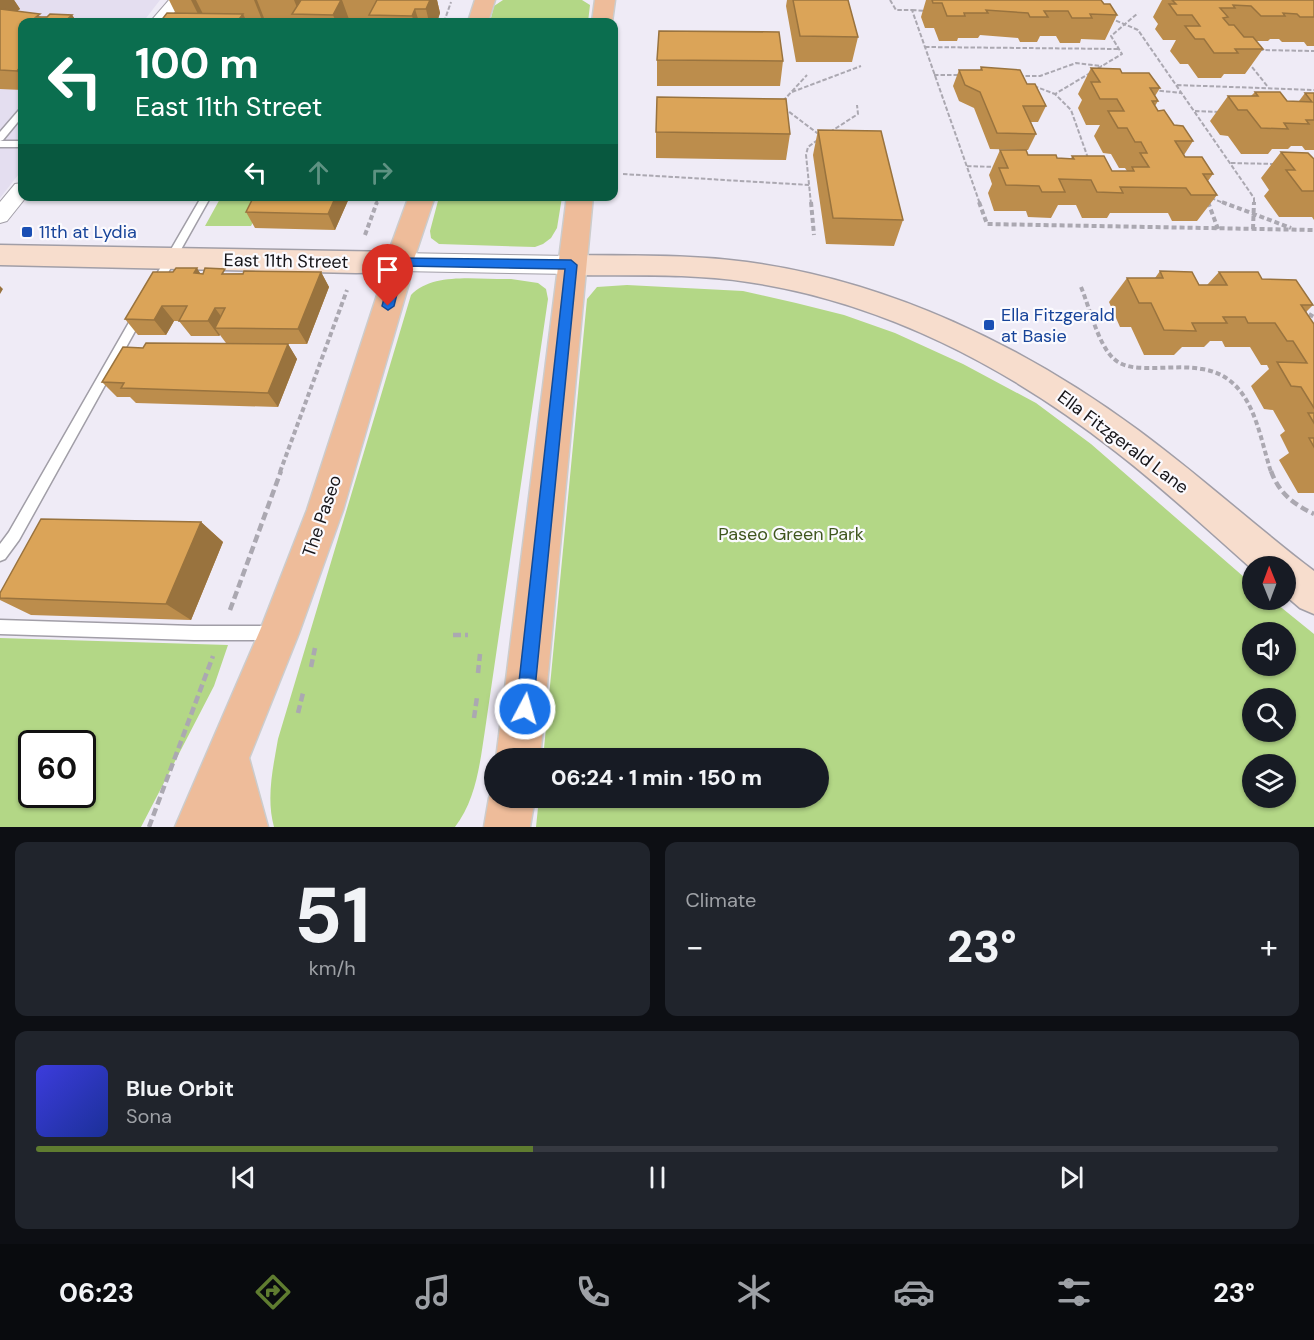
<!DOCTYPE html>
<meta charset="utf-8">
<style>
body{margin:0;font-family:"DM Sans",sans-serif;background:#20242c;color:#f1f3f6;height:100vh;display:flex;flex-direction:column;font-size:22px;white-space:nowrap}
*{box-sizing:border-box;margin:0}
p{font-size:20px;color:#9ea1a6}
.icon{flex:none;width:33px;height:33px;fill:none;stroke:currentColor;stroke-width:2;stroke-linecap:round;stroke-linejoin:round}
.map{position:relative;height:827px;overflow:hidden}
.side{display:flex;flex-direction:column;gap:15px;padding:15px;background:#0d0f14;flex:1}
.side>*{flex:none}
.top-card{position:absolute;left:18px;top:18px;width:600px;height:183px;border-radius:12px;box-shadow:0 2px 4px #0004;background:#0b6e4f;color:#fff;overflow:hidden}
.needle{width:39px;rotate:359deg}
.buttons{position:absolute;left:1242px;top:556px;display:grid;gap:12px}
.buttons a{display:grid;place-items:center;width:54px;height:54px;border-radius:50%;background:#171b24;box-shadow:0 2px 4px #0004;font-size:30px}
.speed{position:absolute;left:18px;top:730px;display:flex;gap:12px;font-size:30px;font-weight:700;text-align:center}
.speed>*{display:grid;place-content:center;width:78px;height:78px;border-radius:50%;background:#171b24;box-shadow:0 2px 4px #0004;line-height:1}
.speed .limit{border:3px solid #111;border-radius:9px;background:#fff;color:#111}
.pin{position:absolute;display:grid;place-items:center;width:51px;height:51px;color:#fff;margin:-62px -26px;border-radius:50% 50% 50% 0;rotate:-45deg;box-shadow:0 0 6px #0007}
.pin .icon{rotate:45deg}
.me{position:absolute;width:66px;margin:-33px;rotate:6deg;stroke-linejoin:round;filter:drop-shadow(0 0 4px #0008)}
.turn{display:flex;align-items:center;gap:21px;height:126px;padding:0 18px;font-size:27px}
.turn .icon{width:78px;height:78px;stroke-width:2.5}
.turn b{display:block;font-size:42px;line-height:51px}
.lanes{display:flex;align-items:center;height:57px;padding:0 18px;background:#0003;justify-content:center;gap:30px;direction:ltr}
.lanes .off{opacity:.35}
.big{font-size:45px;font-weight:800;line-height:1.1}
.side .tile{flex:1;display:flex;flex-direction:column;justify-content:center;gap:9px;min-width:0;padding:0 21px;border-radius:12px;background:#20242c}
.side .dial{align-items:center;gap:0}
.dial b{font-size:78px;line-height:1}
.song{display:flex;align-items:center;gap:18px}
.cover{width:72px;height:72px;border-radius:9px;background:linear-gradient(135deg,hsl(240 70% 55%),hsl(230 70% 35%))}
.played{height:6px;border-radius:3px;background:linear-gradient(90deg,#5f7c30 40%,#363941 40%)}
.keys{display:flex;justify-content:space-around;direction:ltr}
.heat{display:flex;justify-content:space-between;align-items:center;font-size:33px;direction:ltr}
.side .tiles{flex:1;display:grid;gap:15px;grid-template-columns:1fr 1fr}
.tile:last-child{grid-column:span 2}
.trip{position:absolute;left:484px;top:748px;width:345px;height:60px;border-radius:30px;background:#171b24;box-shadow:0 2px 4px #0004;font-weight:800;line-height:60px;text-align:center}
.menu{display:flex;height:96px;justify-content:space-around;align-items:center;background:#090b0e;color:#9ea1a6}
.menu .icon{width:42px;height:42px}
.menu .active{color:#5f7c30}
.menu b{font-size:27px;color:#f1f3f6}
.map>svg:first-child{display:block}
</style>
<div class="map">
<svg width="1314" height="827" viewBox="0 0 1314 827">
<rect width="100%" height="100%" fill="#efebf6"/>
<path fill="#e4def0" d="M0 0H160L143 22H22V170L0 198Z"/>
<path fill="#b3d786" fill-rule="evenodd" d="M503 0H582L590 5 588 22H490L494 6Z
M221 197H266L251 226H205Z
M439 197V196L562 197 557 228 551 238 543 244 535 247 439 244 431 238 430 231Z
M511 279 538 283 546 289 548 299 485 730C480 763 476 800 455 827H274C266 798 273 768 278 739L411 295C433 271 481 280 511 279Z
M627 285 743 291 796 303 844 315 895 333 963 364 1036 403 1091 444 1252 584V600H1272L1314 634V827H536L539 798H819V759H543L587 299 597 287ZM1252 633H1286V666H1252ZM1252 699H1286V732H1252ZM1252 765H1286V798H1252Z
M0 638 228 645 214 686 141 827H0ZM32 744H82V795H32Z"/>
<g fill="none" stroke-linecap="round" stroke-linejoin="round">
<g stroke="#a19ea7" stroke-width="3">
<path id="service" d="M19 110H22V117L3 140 0 141V132Z
M0 141H22V147H0Z
M202 196H211L160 287H152L151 284Z
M139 311 144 315 19 540 5 559 0 561V544L9 532 135 312Z
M0 620 194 626H275L280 628 282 633 280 638 275 640H194L0 634Z"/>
</g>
<g stroke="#a19ea7" stroke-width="2">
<path id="minor" d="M169 0H185L166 22H150Z
M22 183V196H27L7 221 0 223V202L15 184Z"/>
</g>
<g stroke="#a19ea7" stroke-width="2">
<path id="tertiary" d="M399 253 571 256 581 258 584 265 581 272 571 274 399 271 389 269 386 262 389 255Z"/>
</g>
<g stroke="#a19ea7" stroke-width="3">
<path id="secondary" d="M0 245 399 252 409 255 413 262 409 269 399 272 356 273 0 265Z
M571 255C630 256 689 254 747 262 889 281 1024 346 1138 430 1199 475 1255 526 1314 571V614L1300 608 1286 596V567H1252V569C1207 529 1163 488 1115 451 1008 367 883 302 748 282 689 273 630 276 571 275L561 272 557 265 561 258Z"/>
</g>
<g stroke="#ccc" stroke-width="3">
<path id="primary" d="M475 0H495L488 22H468Z
M595 0H615L612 22H592Z
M409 196H435L413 262 409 283 343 510 299 633 249 758 268 827H175L261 628 307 510 381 283 385 262Z
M567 196H593L540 759H496Z
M495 784V798H535L530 827H484L489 798Z"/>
</g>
<path stroke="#aba8b1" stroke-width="2" stroke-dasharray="4.5 2" stroke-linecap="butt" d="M890 0 896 10H912L980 204
M912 10 927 11
M1110 18 1138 30 1254 198V204
M444 22 451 2
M925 47 1119 49
M1259 50 1314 51
M1248 62 1268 87
M934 75H961
M1019 76H1040L1076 63 1102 66
M1177 85 1314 90
M1034 86 1055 94
M1153 90 1181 93
M792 92 861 66
M783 101 807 75
M784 108 821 136
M1195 111 1221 112
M830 132 858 114 857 105
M1088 158 1071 110 1055 94 1122 54 1111 36 1138 13
M1231 163 1274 164
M967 166 995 167
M623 174 809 185
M1211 198 1226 204
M376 204 379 196
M811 204 806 155 808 147 819 139"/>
<path stroke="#aba8b1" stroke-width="4" stroke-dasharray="5 3" stroke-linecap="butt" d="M811 202 814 235
M979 202 987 224 1314 230
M1208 202 1218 229
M1222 202 1291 228
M1253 229 1254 202
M365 235 377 202
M1081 287C1089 306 1098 344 1113 358 1123 368 1138 368 1152 368 1169 368 1185 366 1202 369 1253 377 1258 432 1271 472
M1302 310 1314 317
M280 472 347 290"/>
<path stroke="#aba8b1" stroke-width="4.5" stroke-dasharray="8 4" stroke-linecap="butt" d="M1271 471C1279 493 1293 504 1314 514
M230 610 281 471
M453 635H468
M311 667 315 648
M478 673 480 654
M298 713 303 693
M474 718 477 697
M149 827 213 656"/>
<use href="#service" fill="#fff" fill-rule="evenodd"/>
<use href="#minor" fill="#fff" fill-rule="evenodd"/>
<use href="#tertiary" fill="#fff" fill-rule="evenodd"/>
<use href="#secondary" fill="#f7ddcd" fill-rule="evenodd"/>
<use href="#primary" fill="#eebc9a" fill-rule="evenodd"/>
</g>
<path fill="#bc8d4c" d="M0 0H14L20 9 17 11 42 17 72 15 77 22H22V90L0 89Z
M169 0H437L440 13 437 22H295V20L264 18 262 20H245L247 22H160L176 14Z
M787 0H848L858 37 852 62H796L786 6Z
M926 0H1101L1104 4 1117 15 1105 40 1081 39 1080 43H1060L1056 36H1040L1037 42H1020L1018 38 980 35 978 38H958L957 41H939L934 28H925L921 17Z
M1162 0H1314V46H1307L1304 42H1282L1279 39H1270L1268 41H1256L1263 49 1245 74H1224L1221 78H1198L1188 64H1180L1170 51 1176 40H1163L1155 29 1158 24 1153 17Z
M657 60 783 61 780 86H657Z
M981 67 1027 84 1046 106 1038 122H1031L1036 134 1028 150 990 149 974 108 959 101 953 86 959 70H980Z
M1091 68 1122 73 1160 88 1155 96 1158 101 1155 106 1158 111 1193 141 1184 155 1185 157 1213 174 1208 181 1217 195 1197 221H1172L1168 213H1110L1107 218H1082L1076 205H1058L1051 218 1028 217 1026 211H994L988 193 992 184 989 175 1000 150 1028 155 1057 158 1071 159 1072 156 1112 171H1127L1125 168H1119L1111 154 1103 153 1094 136 1100 125H1086L1078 108 1082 100 1078 94Z
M1255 92 1287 101H1299L1305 93H1314V150H1305L1302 146H1291L1288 149H1272L1268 154H1241L1228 136 1220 135 1210 121 1228 96H1251Z
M818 130 903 220 894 246 826 244 813 155Z
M656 132 790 134 786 160 656 158Z
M1281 152 1314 159V220L1312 217H1279L1264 196 1269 190 1261 178Z
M350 196 335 230 255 228 246 212Z
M1160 271 1199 285H1207L1219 272 1262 279 1313 305 1306 312 1314 324V493H1298L1279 460 1289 453 1280 435 1285 431 1273 410 1264 409 1251 386 1269 369 1267 365H1261L1250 347H1225L1222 341H1210L1204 347H1182L1174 355H1144L1131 327H1120L1109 302 1127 278H1155Z
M321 272 329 287 307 344H288L297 359 278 407 136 403 130 397H117L102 382 143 348 285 344 226 343 220 335 219 336H191L179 321H174L166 335H138L125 319 200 274Z
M201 522 223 542 191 620 31 615 0 600V593Z"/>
<path fill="#99733e" d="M0 0H14L20 9 0 25Z
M191 0H196L204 16 201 20Z
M254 0H257L264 18 262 20Z
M294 0H314L300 15Z
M341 0H342L350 22H336L333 15Z
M427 0H437L440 13 437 22H429L426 9Z
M415 9 419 22H414L412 16Z
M243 14 247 22H237Z
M72 15 77 22H64Z
M22 65V79L17 71Z
M336 196H350L335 230 328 214Z
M197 268 207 284 194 273Z
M321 272 329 287 307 344 298 329Z
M0 286 3 289 0 294Z
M162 306 174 321 166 335 154 320Z
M215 308 226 323 215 328 220 335 219 336 208 321Z
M288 344 297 359 278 407 268 393Z
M201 522 223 542 191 620 166 604Z"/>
<path fill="#dba458" stroke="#99733e" stroke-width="1.5" d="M301 0H341L333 15 292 14Z
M377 0H430L426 9H415L412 16 369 15Z
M793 0H848L858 37 800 36Z
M932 0H1101L1104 4H1110L1117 15 1090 14 1092 18H1072L1068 11H1044L1048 17H1030L1028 13 986 10 988 13H964L965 16H947L942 3H933Z
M1172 0H1314V17H1300L1297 14 1283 13 1285 16H1261L1251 6 1233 5 1235 8H1220L1228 17 1223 18 1229 25H1234L1244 37H1253L1263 49H1235L1238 53H1214L1204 39H1195L1185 26H1200L1192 15H1177L1169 4H1176Z
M0 9 40 14 36 17H47L50 14 72 15 64 22H22V65L17 71 0 70Z
M167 13 243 14 237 22H160Z
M659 31 779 32 783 61 657 60Z
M981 67 1020 70 1027 84H1035L1046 106H1023L1036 134 997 133 980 92 965 85 959 70H982Z
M1091 68 1120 69 1122 73H1149L1160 88H1150L1158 101H1152L1158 111 1164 110 1174 125 1183 126 1193 141H1175L1185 157H1202L1213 174H1203L1217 195H1191L1186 188 1120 187 1123 193 1097 192 1091 180 1059 179 1065 192H1042L1039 186 1006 185 999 168H1008L1000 150H1026L1028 155H1056L1057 158 1074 159 1072 156H1104L1112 171H1134L1132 167H1149L1140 153H1147L1141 142H1135L1127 128H1118L1108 111H1124L1117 99H1100L1091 82H1100Z
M1255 92H1280L1287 101 1312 102 1305 93H1314V120H1306L1309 124 1284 123 1288 129 1261 128 1247 110H1238L1228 96H1258Z
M657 97 786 99 790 134 656 132Z
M818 130 881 131 903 220 833 218Z
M1281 152 1308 153 1314 159V191H1302L1286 170H1295Z
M254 196H336L328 214 246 212Z
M176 268H197L194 273 203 274 205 268 225 269 222 274H243L244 271 321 272 298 329 215 328 225 308H215L208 321H179L187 306H162L154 320 125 319 153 272H173Z
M1160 271 1192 272 1199 285H1227L1219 272H1258L1262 279 1296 280 1313 305H1301L1314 324V408L1301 387 1291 386 1277 362 1307 363 1293 341H1287L1275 323H1248L1245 317H1223L1227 323H1192L1196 331 1164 330 1151 303H1139L1127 278H1163Z
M146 343 288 344 268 393 121 388 124 383 102 382 123 347 143 348Z
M1308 413H1314V423Z
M1309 438H1314V447Z
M41 519 201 522 166 604 0 598V593Z"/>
<path fill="#1a73e8" stroke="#114b97" stroke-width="1.5" d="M399 258 571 260 577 265 533 709 531 715 525 717 518 715 516 709 565 269 404 266 394 306 388 310 382 306 394 262Z"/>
<g fill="#1a4fb4" stroke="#fbfafe" stroke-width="2">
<rect x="21" y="226" width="12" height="12" rx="3"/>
<rect x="983" y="319" width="12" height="12" rx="3"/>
</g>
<g text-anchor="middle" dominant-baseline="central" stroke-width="4.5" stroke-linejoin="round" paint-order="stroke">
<g font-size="18" fill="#164399" stroke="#fbfafe" text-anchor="start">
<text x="39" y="232">11th at Lydia</text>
<text x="1001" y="315">Ella Fitzgerald<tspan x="1001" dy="21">at Basie</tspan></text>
</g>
<g font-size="18" fill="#161519" stroke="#fbfafe">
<text transform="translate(286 261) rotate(1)">East 11th Street</text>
<text transform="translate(1123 442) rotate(37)">Ella Fitzgerald Lane</text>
<text transform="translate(322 516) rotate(-71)">The Paseo</text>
</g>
<g font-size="18" fill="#3f561e" stroke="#fbfafe">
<text x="791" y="534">Paseo Green Park</text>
</g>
</g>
</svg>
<div class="buttons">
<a><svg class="needle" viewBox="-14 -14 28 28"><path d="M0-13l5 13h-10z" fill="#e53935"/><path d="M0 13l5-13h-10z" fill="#9ea1a6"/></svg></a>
<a><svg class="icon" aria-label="sound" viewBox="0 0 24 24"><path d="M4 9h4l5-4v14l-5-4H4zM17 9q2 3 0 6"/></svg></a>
<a><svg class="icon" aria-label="search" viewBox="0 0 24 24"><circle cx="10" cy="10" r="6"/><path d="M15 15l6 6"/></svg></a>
<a><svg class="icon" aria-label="layers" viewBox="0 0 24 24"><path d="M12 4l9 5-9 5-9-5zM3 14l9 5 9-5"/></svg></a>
</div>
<div class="speed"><div class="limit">60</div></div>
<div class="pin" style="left:388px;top:306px;background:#d93025"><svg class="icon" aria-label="arrive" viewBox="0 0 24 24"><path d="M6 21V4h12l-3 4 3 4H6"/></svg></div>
<svg class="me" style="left:525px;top:709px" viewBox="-20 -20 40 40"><circle r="17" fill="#1a73e8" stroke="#fff" stroke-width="3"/><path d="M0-11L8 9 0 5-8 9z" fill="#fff"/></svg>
<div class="trip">06:24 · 1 min · 150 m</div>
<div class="top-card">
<div class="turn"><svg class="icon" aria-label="left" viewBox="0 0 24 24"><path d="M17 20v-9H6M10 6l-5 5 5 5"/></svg><div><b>100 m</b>East 11th Street</div></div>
<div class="lanes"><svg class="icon" aria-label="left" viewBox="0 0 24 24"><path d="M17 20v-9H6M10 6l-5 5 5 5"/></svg><svg class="icon off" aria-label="ahead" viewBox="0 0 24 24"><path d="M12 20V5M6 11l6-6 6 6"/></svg><svg class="icon off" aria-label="right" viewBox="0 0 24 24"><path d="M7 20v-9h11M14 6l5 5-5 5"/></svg></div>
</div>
</div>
<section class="side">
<div class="tiles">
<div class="tile dial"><b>51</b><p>km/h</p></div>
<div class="tile"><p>Climate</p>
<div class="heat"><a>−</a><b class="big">23°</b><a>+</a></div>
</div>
<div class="tile">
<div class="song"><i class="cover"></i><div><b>Blue Orbit</b><p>Sona</p></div></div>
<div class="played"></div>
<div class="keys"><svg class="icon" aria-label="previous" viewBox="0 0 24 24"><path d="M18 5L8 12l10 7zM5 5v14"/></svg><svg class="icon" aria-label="pause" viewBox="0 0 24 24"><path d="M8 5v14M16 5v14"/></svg><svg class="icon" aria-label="next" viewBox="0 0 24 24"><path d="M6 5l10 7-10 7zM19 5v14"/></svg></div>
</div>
</div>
</section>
<nav class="menu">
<b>06:23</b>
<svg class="icon active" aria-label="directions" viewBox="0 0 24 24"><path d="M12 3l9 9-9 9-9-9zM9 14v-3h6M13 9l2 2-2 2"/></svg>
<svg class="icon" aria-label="music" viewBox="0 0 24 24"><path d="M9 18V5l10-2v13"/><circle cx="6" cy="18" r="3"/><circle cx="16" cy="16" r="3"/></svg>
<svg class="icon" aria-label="phone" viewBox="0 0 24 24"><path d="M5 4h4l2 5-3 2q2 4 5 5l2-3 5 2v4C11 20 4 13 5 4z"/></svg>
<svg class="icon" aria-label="climate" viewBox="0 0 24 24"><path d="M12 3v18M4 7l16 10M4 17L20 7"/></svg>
<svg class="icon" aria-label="car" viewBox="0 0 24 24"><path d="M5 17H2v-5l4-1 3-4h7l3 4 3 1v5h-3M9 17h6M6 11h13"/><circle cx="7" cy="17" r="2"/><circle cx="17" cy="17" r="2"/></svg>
<svg class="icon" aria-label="filters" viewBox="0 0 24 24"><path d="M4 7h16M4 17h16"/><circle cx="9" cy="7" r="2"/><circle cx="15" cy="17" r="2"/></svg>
<b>23°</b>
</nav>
